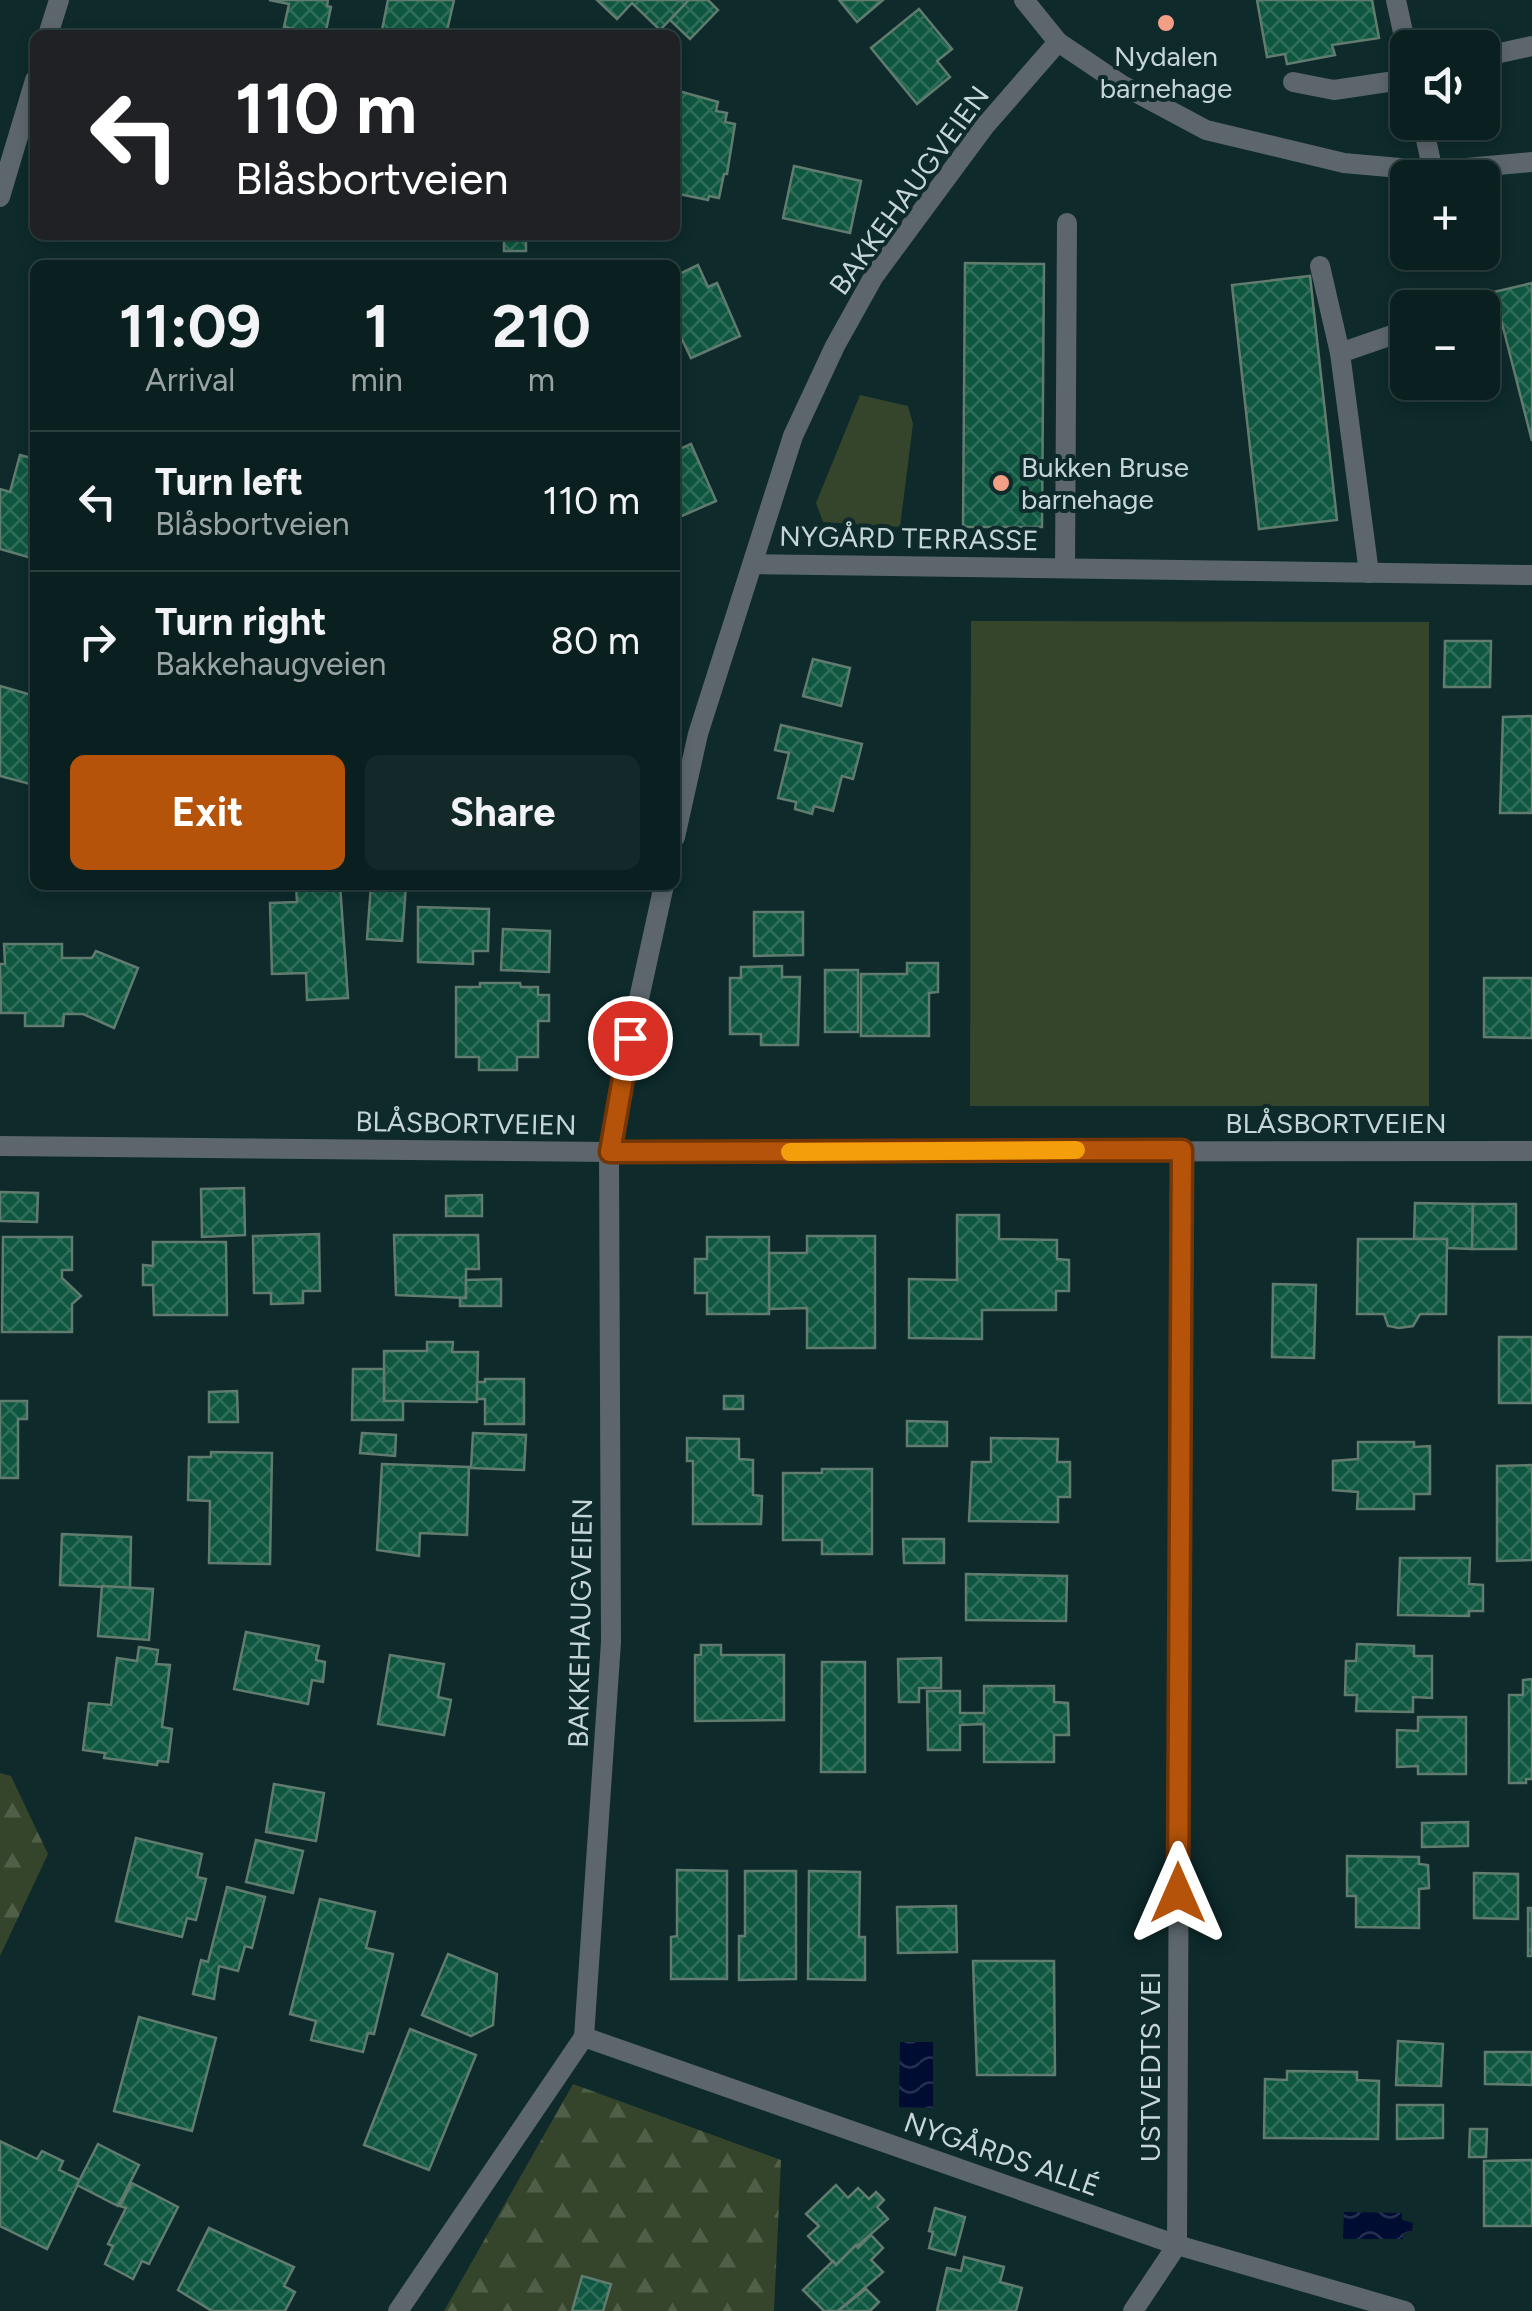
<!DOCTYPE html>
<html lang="en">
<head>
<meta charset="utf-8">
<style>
	:root { --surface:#0a2020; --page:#132829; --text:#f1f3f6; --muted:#99a3a5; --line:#2a3e3e; --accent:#b45309 }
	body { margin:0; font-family:Figtree,sans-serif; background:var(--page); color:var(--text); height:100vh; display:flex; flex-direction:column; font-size:38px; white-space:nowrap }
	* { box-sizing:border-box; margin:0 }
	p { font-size:32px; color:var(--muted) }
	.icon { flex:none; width:55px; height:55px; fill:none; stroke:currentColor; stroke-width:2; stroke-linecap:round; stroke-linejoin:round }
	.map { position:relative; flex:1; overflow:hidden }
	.panel { position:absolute; left:30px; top:260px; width:650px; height:630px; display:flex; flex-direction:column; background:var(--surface); border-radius:15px; box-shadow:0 5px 15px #0003,0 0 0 2px var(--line) }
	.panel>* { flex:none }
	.hud { position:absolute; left:30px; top:30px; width:650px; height:210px; border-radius:15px; box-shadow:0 5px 15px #0003,0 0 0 2px var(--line); background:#202124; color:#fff; overflow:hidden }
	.fabs { position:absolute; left:1390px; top:30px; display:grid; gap:20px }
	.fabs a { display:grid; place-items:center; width:110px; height:110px; border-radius:15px; background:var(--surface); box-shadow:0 5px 15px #0003,0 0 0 2px var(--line); font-size:50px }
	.pin { position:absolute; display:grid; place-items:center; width:85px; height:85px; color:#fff; margin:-42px; border:5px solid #fff; border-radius:50%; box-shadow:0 2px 10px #0007 }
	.me { position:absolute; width:110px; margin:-55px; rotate:0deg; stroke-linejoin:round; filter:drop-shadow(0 0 8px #0008) }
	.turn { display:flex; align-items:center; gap:35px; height:210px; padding:0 40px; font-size:45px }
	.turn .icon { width:130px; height:130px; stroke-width:2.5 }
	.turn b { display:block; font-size:70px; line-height:85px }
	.eta { display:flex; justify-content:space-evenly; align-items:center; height:170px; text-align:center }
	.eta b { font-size:60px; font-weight:700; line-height:70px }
	.primary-button { display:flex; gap:20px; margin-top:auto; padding:20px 40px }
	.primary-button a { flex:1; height:115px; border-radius:15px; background:var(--accent); color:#fff; font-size:40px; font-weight:700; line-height:115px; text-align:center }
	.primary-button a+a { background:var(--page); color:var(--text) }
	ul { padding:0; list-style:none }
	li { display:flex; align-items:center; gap:30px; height:140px; padding:0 40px; border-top:2px solid var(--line) }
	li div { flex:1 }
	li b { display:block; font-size:38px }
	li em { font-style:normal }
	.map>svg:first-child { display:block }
	.forest { fill:url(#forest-firs) }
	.park { fill:#35452b }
	.water { fill:url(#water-waves) }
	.building { fill:url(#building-cross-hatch); stroke:#617b6f; stroke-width:2.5 }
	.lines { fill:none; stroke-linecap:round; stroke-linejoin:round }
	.lane { stroke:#5c666c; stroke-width:20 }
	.street { stroke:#5c666c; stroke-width:20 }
	.route-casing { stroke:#753606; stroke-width:25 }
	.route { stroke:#b45309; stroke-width:18 }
	.slow { stroke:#f59e0b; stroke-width:18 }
	.poi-dot { fill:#f39f86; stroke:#0e2a2b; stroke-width:4 }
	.labels { text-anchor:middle; stroke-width:8; stroke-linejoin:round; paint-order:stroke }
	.poi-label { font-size:28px; fill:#c6d6d6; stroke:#0e2a2b }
	.street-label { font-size:28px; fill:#c6d6d6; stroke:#0e2a2b }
</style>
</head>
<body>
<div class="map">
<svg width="1532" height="2311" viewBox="0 0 1532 2311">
	<defs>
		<pattern id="forest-firs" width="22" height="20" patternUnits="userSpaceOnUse" patternTransform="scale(2.5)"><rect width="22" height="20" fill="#35452b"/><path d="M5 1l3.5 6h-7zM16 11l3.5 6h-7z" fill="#515f49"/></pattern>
		<pattern id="water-waves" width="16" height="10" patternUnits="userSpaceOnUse" patternTransform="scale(2.5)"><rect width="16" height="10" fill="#010c32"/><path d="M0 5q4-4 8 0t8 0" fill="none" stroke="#252f4f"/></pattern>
		<pattern id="building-cross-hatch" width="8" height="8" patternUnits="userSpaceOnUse" patternTransform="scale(2.5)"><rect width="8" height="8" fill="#0e563f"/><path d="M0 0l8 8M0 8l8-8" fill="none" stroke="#306e5a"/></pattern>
	</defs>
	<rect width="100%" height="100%" fill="#0e2a2b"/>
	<g class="forest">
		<path d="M0 1773 11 1776 48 1854 0 1956Z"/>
		<path d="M573 2084 781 2160 774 2311H444Z"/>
	</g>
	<g class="park">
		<path d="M860 395 908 406 913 424 900 527 823 522 816 503Z"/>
		<path d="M971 621 1429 622V1106H970Z"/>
	</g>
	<g class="water">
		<path d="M900 2042H933V2108L899 2107Z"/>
		<path d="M1344 2212 1402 2213V2220L1413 2223 1412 2231 1403 2233V2239H1343Z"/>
	</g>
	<g class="building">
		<path d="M269 0H328L327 6 331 7 325 35 284 27 289 4Z"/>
		<path d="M388 0H454L446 35H381Z"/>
		<path d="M597 0H689L660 30 632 3 617 19Z"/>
		<path d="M689 0H708L718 10 690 39 670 20Z"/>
		<path d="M839 0H883L857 22Z"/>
		<path d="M1257 0H1372L1379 38 1332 45 1335 55 1287 64 1285 54 1267 57Z"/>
		<path d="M919 9 952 49 937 61 950 77 917 104 871 48Z"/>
		<path d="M675 90 718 102 716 111 727 113 725 122 735 124 727 174H724L719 198 709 196 708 200 679 194 680 191 675 189Z"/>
		<path d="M794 166 861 181 850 233 783 218Z"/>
		<rect x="504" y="235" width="22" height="16"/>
		<path d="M965 263 1044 264 1042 527H963Z"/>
		<path d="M698 265 708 287 717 283 740 336 691 358 675 325V276Z"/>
		<path d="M1310 276 1337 520 1259 529 1232 285Z"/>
		<path d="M1532 283V441L1494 292Z"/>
		<path d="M691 444 716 501 677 518 675 451Z"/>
		<path d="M20 455 35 459V559L0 549V489L10 492Z"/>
		<path d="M1445 641H1491L1490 687H1444Z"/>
		<path d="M813 659 850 668 841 706 803 696Z"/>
		<path d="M0 686 35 696V765L30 784 0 776Z"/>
		<path d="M1532 716V813H1500L1503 717Z"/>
		<path d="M781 725 862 744 853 779 842 776 833 811 814 806 812 814 795 809 796 802 778 798 789 753 775 750Z"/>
		<path d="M296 885H340L348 998 307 1000 306 973 272 974 270 903 297 902Z"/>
		<path d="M371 885H406L402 941 367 939Z"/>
		<path d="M418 907 489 909 488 951H473V964L418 962Z"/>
		<path d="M754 912H803V955L754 956Z"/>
		<path d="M503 929 550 931 549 972 501 970Z"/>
		<path d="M4 944H62V958H92L96 951 138 968 114 1028 83 1014H64L63 1026H25V1013H1L0 964H5Z"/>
		<path d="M907 963H938V992L929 993V1036H861V974H907Z"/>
		<path d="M782 966V977H800L798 1045H761V1034H730V978H741V967Z"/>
		<rect x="825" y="970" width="33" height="62"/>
		<path d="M1484 978H1532V1038L1484 1037Z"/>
		<path d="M480 983H520L521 987H538V995H549V1021H538V1057H517V1070H479V1057H456V987H480Z"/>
		<path d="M244 1188 245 1235 202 1237 201 1189Z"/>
		<path d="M0 1192 38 1193 37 1222 0 1221Z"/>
		<path d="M482 1195V1216H446V1196Z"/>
		<path d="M1415 1203 1473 1204 1472 1249 1447 1248V1239H1414Z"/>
		<path d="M1473 1204H1516V1249H1472Z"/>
		<path d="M957 1215H999V1239L1057 1240V1259L1069 1260V1291H1056V1310H982V1339L909 1338V1279L957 1280Z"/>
		<path d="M319 1234 320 1291H303V1303L271 1304V1293H254L253 1236Z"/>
		<path d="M394 1235H478L479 1269H466V1298L396 1295Z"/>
		<path d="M807 1236H875V1348H807V1308L769 1309V1253H807Z"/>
		<path d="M3 1237H72V1270H62V1278L81 1296 72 1304V1332H2Z"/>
		<path d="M707 1237H769V1314H707V1293H695V1259H707Z"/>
		<path d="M1358 1239H1447L1446 1314H1420L1413 1326 1399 1328 1388 1326 1384 1314H1357Z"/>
		<path d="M153 1242H226L227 1315H154L153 1285H143V1265L153 1266Z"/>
		<path d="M501 1279V1306H460V1298H466V1280Z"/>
		<path d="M1273 1284 1316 1285 1314 1358 1272 1357Z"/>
		<rect x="1499" y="1337" width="33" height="66"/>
		<path d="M427 1342H453L452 1352H478L477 1402 384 1401V1351H427Z"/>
		<path d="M353 1369H384V1401H403V1420H352Z"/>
		<path d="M485 1379H524V1424H485V1399H477V1382H485Z"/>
		<path d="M237 1391 238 1422H209V1392Z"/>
		<rect x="724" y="1396" width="19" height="13"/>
		<path d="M0 1401H27V1419H18V1478H0Z"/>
		<path d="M907 1421 947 1422V1446H907Z"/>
		<path d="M362 1433 396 1435 395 1456 360 1453Z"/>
		<path d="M473 1433 526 1435 524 1470 471 1468Z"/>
		<path d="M687 1438 739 1439V1459L753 1460V1495L762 1496 761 1524H693V1461H687Z"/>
		<path d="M991 1438 1058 1439 1057 1462H1070V1497H1058V1522L969 1521 972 1462H991Z"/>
		<path d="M1358 1442H1414V1447L1430 1446V1494H1414V1509H1357L1358 1492 1333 1490V1461L1358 1459Z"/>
		<path d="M211 1452 272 1453 270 1564 209 1563 210 1501 188 1500 189 1457H211Z"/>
		<path d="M382 1464 469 1467 467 1535 420 1533 419 1556 377 1550Z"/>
		<path d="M1532 1465V1560L1497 1561V1466Z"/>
		<path d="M822 1469H872V1554H822V1540H783V1473H822Z"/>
		<path d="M62 1534 131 1537 130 1588 60 1585Z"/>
		<path d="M903 1539H944V1563H904Z"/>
		<path d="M1400 1558H1470L1469 1584 1483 1585V1611H1469V1616L1398 1615Z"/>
		<path d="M966 1574 1067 1576 1066 1621 966 1620Z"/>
		<path d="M102 1586 153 1589 149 1640 98 1636Z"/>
		<path d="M246 1632 319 1646 316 1660 325 1662 323 1682 312 1680 308 1704 234 1689Z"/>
		<path d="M1357 1644 1414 1646V1656H1432V1698L1413 1697V1712L1356 1711 1357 1695H1345L1346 1661H1356Z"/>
		<path d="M701 1645H721V1655H784V1720L695 1721V1655H701Z"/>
		<path d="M139 1647 158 1650 156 1664 170 1665 162 1727 172 1729 168 1762 158 1761 157 1765 104 1758 105 1753 83 1750 89 1703 111 1705 117 1658 137 1661Z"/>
		<path d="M390 1655 444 1664 438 1697 451 1700 444 1735 378 1724Z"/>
		<path d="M941 1658V1688H919V1702H899L898 1659Z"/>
		<path d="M822 1662H865V1772H821Z"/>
		<path d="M1532 1679V1779H1526V1783H1509V1695H1523V1680Z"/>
		<path d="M984 1686H1054V1702L1068 1703 1069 1735H1054V1762H984V1724L960 1725V1750H928L927 1691H960V1713H984Z"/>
		<path d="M1418 1717H1466V1774H1418V1766L1397 1767V1730L1418 1731Z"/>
		<path d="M274 1784 324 1793 316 1841 266 1832Z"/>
		<path d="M1468 1822V1846L1422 1847V1823Z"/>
		<path d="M136 1838 202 1854 197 1877 206 1879 196 1920 187 1918 182 1937 116 1921Z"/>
		<path d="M256 1840 303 1851 293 1893 246 1882Z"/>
		<path d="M1347 1856 1419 1857V1864L1428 1865 1429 1888 1419 1889V1928L1356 1927V1896H1347Z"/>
		<path d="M677 1870 727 1871V1979H671V1937L677 1936Z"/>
		<path d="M745 1871H796V1979L739 1980V1936H745Z"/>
		<path d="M809 1871 860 1872 859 1937H865V1980L808 1979Z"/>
		<path d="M1474 1873 1518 1874V1919L1474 1918Z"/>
		<path d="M227 1887 265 1897 252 1948 245 1946 238 1971 219 1966 214 1999 193 1994 201 1960 208 1962Z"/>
		<path d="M320 1899 375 1912 366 1948 393 1954 374 2034 368 2033 363 2052 311 2040 316 2021 290 2014Z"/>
		<path d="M956 1906 957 1952 898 1953 897 1907Z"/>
		<rect x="1528" y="1908" width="4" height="48"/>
		<path d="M448 1954 497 1974 493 2025 471 2036 422 2015Z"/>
		<path d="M973 1961H1054L1055 2075H977Z"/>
		<path d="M139 2017 216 2038 192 2131 114 2111Z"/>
		<path d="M410 2029 476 2055 429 2170 364 2145Z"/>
		<path d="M1398 2041 1443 2044 1441 2086 1396 2085Z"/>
		<path d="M1485 2052H1532V2085L1485 2084Z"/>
		<path d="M1287 2071 1357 2072V2080L1379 2081 1378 2139 1264 2138 1265 2079 1287 2080Z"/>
		<path d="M1397 2105H1443V2138L1397 2139Z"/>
		<path d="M1470 2129H1487L1486 2157H1469Z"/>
		<path d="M0 2141 37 2159 42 2151 63 2161 59 2170 80 2180 47 2249 0 2226Z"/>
		<path d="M98 2144 139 2165 118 2206 77 2185Z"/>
		<path d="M1532 2160V2226H1484V2161Z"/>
		<path d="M132 2183 178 2207 149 2264 142 2261 133 2279 105 2264 113 2246 108 2244 126 2208 120 2206Z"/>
		<path d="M836 2185 848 2198 858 2188 869 2199 876 2192 884 2200 877 2207 888 2219 836 2265 808 2236 819 2226 806 2214Z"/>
		<path d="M935 2208 965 2217 955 2255 929 2248 933 2232 929 2231Z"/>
		<path d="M209 2228 294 2267 284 2286 295 2292 285 2311H212L178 2290Z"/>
		<path d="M871 2235 883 2248 871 2260 883 2272 838 2311H824L803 2290 833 2261 836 2265 856 2245 858 2248Z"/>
		<path d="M964 2257 1004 2267 1000 2282 1022 2288 1016 2311H937L947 2268 961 2271Z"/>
		<path d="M582 2276 611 2284 603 2311H572Z"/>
		<path d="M866 2289 879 2302 870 2311H838Z"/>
	</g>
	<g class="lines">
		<g class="lane">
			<path d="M1396 0 1408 55"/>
			<path d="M1482 57 1532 46"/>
			<path d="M1293 82 1334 90 1408 79"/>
			<path d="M1320 266 1340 353 1369 573"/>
			<path d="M1340 353 1395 334"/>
			<path d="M1065 568 1067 223"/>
		</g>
		<g class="street">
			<path d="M1024 0 1058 42 1122 85 1206 130 1344 163 1433 171 1532 162"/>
			<path d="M48 35 59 0"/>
			<path d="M1422 122 1433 171"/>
			<path d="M0 197 35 80"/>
			<path d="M753 564 1532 575"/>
			<path d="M675 837 698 734 793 436 835 346 874 276 984 127 1058 42"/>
			<path d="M0 1146 609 1152 1532 1151"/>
			<path d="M584 2037 1177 2245 1405 2311"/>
			<path d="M398 2311 584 2037 611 1642 609 1152 622 1076 664 885"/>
			<path d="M1133 2311 1177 2245 1182 1150"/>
		</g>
	</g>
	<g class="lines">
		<g class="route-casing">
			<path id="route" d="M630 1038 610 1152 1182 1150 1178 1893"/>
		</g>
		<use href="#route" class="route"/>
		<path class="slow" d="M790 1152 1076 1150"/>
	</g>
	<g class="poi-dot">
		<circle cx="1166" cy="23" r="10"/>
		<circle cx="1001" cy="483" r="10"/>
	</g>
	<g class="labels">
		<g class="poi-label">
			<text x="1166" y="66">Nydalen<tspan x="1166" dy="32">barnehage</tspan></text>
			<text x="1021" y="477" text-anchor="start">Bukken Bruse<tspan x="1021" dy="32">barnehage</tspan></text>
		</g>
		<g class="street-label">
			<text transform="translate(909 190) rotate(-54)" y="10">BAKKEHAUGVEIEN</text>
			<text transform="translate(909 538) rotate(1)" y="10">NYGÅRD TERRASSE</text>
			<text transform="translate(466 1123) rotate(1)" y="10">BLÅSBORTVEIEN</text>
			<text x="1336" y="1133">BLÅSBORTVEIEN</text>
			<text transform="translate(580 1623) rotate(-89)" y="10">BAKKEHAUGVEIEN</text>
			<text transform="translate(1150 2067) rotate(-90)" y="10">USTVEDTS VEI</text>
			<text transform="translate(1002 2154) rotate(19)" y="10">NYGÅRDS ALLÉ</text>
		</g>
	</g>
</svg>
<div class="fabs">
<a><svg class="icon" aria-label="sound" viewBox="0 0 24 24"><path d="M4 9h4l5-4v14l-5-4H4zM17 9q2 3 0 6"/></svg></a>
<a>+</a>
<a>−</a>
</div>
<div class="pin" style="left:630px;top:1038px;background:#d93025"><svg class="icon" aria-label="arrive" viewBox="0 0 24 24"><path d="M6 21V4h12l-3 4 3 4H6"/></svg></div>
<svg class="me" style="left:1178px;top:1893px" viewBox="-20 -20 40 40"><path d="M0-17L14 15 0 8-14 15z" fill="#b45309" stroke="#fff" stroke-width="4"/></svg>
<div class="hud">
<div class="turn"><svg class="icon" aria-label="left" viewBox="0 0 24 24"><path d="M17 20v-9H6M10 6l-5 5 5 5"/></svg><div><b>110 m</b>Blåsbortveien</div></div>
</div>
<section class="panel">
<div class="eta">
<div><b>11:09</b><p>Arrival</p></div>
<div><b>1</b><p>min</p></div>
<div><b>210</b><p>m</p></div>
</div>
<ul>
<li><svg class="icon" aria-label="left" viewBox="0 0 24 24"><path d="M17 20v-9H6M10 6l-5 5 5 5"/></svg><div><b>Turn left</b><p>Blåsbortveien</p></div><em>110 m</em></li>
<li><svg class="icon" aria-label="right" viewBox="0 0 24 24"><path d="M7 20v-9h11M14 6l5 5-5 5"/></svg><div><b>Turn right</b><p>Bakkehaugveien</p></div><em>80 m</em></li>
</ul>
<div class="primary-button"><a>Exit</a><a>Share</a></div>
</section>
</div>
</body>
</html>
